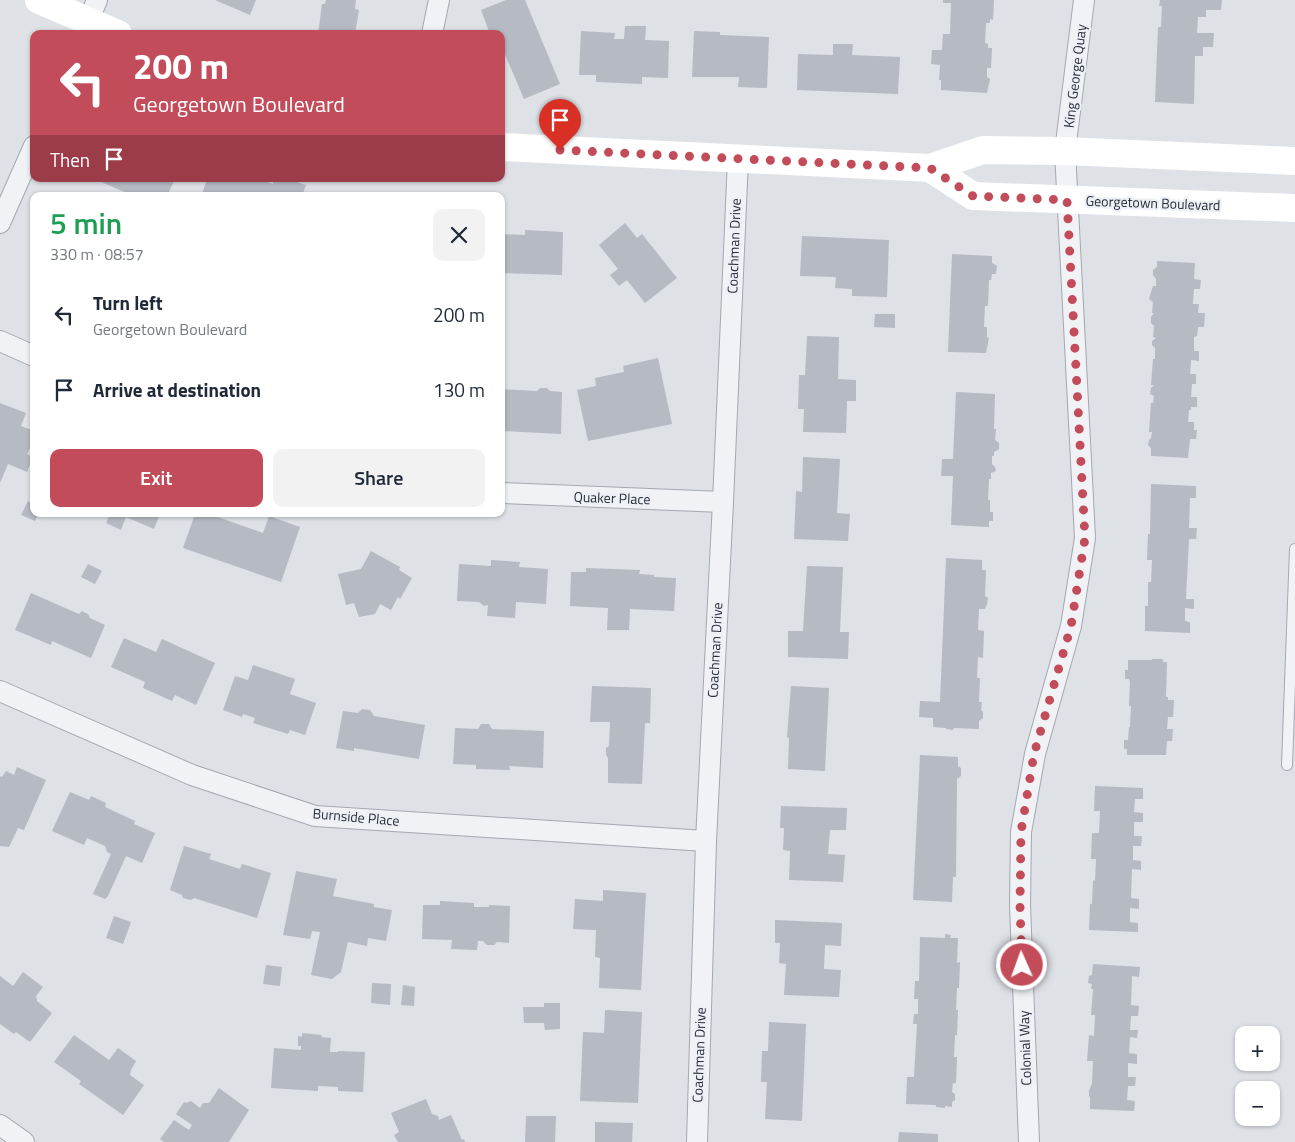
<!DOCTYPE html>
<html lang="en">
<head>
<meta charset="utf-8">
<style>
	:root { --surface:#fff; --page:#f2f2f3; --text:#1f2937; --muted:#747a83; --accent:#c34c5a }
	body { margin:0; font-family:"Titillium Web",sans-serif; background:var(--page); color:var(--text); height:100vh; display:flex; flex-direction:column; font-size:19px; white-space:nowrap }
	* { box-sizing:border-box; margin:0 }
	p { font-size:16px; color:var(--muted) }
	.icon { flex:none; width:28px; height:28px; fill:none; stroke:currentColor; stroke-width:2; stroke-linecap:round; stroke-linejoin:round }
	.map { position:relative; flex:1; overflow:hidden }
	.sheet { position:absolute; left:30px; top:192px; width:475px; height:325px; display:flex; flex-direction:column; background:var(--surface); border-radius:10px; box-shadow:0 1px 4px #0004 }
	.sheet>* { flex:none }
	.banner { position:absolute; left:30px; top:30px; width:475px; height:152px; border-radius:10px; box-shadow:0 1px 4px #0004; background:#c34c5a; color:#fff; overflow:hidden }
	.controls { position:absolute; left:1235px; top:1026px; display:grid; gap:10px }
	.controls a { display:grid; place-items:center; width:45px; height:45px; border-radius:10px; background:var(--surface); box-shadow:0 1px 4px #0004; font-size:25px }
	.pin { position:absolute; display:grid; place-items:center; width:42px; height:42px; color:#fff; margin:-51px -21px; border-radius:50% 50% 50% 0; rotate:-45deg; box-shadow:0 0 5px #0007 }
	.pin .icon { rotate:45deg }
	.me { position:absolute; width:55px; margin:-28px; rotate:358deg; stroke-linejoin:round; filter:drop-shadow(0 0 4px #0008) }
	.turn { display:flex; align-items:center; gap:18px; height:105px; padding:0 20px; font-size:22px }
	.turn .icon { width:65px; height:65px; stroke-width:2.5 }
	.turn b { display:block; font-size:35px; line-height:42px }
	.then { display:flex; align-items:center; height:48px; padding:0 20px; background:#0003; gap:10px; font-size:19px }
	.round { display:grid; place-items:center; flex:none; width:52px; height:52px; border-radius:10px; background:var(--page) }
	.head { display:flex; align-items:center; justify-content:space-between; height:85px; padding:0 20px }
	h1 { font-size:30px; font-weight:600; line-height:38px; color:#1e9e55 }
	.button { display:flex; gap:10px; margin-top:auto; padding:10px 20px }
	.button a { flex:1; height:58px; border-radius:10px; background:var(--accent); color:#fff; font-size:20px; font-weight:600; line-height:58px; text-align:center }
	.button a+a { background:var(--page); color:var(--text) }
	ul { padding:0; list-style:none }
	li { display:flex; align-items:center; gap:15px; height:75px; padding:0 20px }
	li div { flex:1 }
	li b { display:block; font-size:19px }
	li em { font-style:normal }
	.map>svg:first-child { display:block }
	.building { fill:#b6bac3 }
	.lines { fill:none; stroke-linecap:round; stroke-linejoin:round }
	.lane-casing { stroke:#a4a8b0; stroke-width:12 }
	.street-casing { stroke:#a4a8b0; stroke-width:22 }
	.lane { stroke:#f0f2f5; stroke-width:10 }
	.street { stroke:#f0f2f5; stroke-width:20 }
	.secondary { stroke:#fff; stroke-width:28 }
	.route { stroke:#c34c5a; stroke-width:9; stroke-dasharray:0 16.2 }
	.labels { text-anchor:middle; stroke-width:4.5; stroke-linejoin:round; paint-order:stroke }
	.street-label { font-size:14px; fill:#292f3c; stroke:#edf0f4 }
</style>
</head>
<body>
<div class="map">
<svg width="1295" height="1142" viewBox="0 0 1295 1142">
	<rect width="100%" height="100%" fill="#dee1e6"/>
	<g class="building">
		<path d="M215 0H256L250 15Z"/>
		<path d="M326 0H356L355 9 359 10 355 34H318L322 4H325Z"/>
		<path d="M506 0H525L560 84 524 99 501 45V34H490L481 10Z"/>
		<path d="M943 0H994L993 20 990 19V23H986L985 43 988 44V48H992L991 68H987V77L990 79 987 93 941 90V80H939L940 65 931 64 932 50H942L943 34H950L951 3H943Z"/>
		<path d="M1160 0H1222L1221 10H1206V17H1198L1197 33H1214L1213 47H1203V56H1195L1194 104 1155 102 1158 27H1161L1162 6H1159Z"/>
		<path d="M625 26H646L645 40 669 41 668 78 642 77V84L596 82V75H579L581 31 615 33 614 39H624Z"/>
		<path d="M694 31 720 32V35L769 37 767 88 738 87 739 77H692Z"/>
		<path d="M833 44H853L852 55 900 57 898 94 797 90 798 54 833 55Z"/>
		<path d="M94 179H175L167 196H134Z"/>
		<path d="M207 179H259L273 184 274 179H287L306 185 302 196H209L202 194Z"/>
		<path d="M625 223 637 238 642 234 677 278 645 303 627 280 619 286 610 275 618 269 599 245Z"/>
		<path d="M525 230 563 232 562 275 501 273V234L525 235Z"/>
		<path d="M802 236 889 240 887 297 852 296V289L835 288 836 277 800 276Z"/>
		<path d="M952 254 992 256V263L997 266 996 274H992L991 280H989L988 306H985L984 327H987V337L989 338 986 353 948 352Z"/>
		<path d="M1157 261 1195 263 1194 279 1201 280 1200 289H1194L1193 304H1199L1198 313H1205L1204 327H1198L1197 336 1194 337V351H1199V361L1191 360V362L1190 374H1196V384H1192L1191 397H1197V407H1191V410H1189L1188 422H1194V430H1197L1196 439H1190L1188 458 1151 456V448L1148 445 1149 440 1151 438 1152 432H1149L1151 403H1153L1154 396 1150 394 1151 388 1154 385H1151L1153 359H1155V348L1152 345V341L1156 338 1153 337 1154 326 1151 323V317L1154 313H1152L1153 302 1149 299 1153 286H1156V279L1153 275V270L1157 267Z"/>
		<path d="M875 314H895V328L874 327Z"/>
		<path d="M807 336 839 337 838 379 856 380V401H847L846 433 803 432 804 409H798L799 375H805Z"/>
		<path d="M658 358 672 424 588 441 577 390 596 386 595 378 624 372 623 366Z"/>
		<path d="M540 388H547L550 391 562 392 561 434 501 431V389L537 391Z"/>
		<path d="M956 392 995 394 994 429H996L995 440 999 443V449L994 452V456H992V464L995 467 996 471 991 473V479H989L988 500H990V512H993V521H989V527L951 525 953 476H941L942 459H953Z"/>
		<path d="M0 403 26 413 21 426 34 431V444L31 446 27 454 33 457 27 472 8 464 0 483Z"/>
		<path d="M803 457 840 459 837 513 850 514 848 541 794 539 796 491 802 492Z"/>
		<path d="M1151 484 1196 486V498H1190L1189 528H1197L1196 539H1189L1186 599H1194V609L1185 608V621L1190 622V633L1145 631V606H1148V582H1151L1152 560H1147L1148 534H1150Z"/>
		<path d="M28 501 34 504V514H38L35 521 21 515Z"/>
		<path d="M110 514H160L154 529 126 517 121 530 106 523Z"/>
		<path d="M195 514H209L263 533 269 516 300 527 281 582 183 548Z"/>
		<path d="M371 551 400 567 399 570 412 578 400 599 398 597 391 610 380 604 375 614 359 617 354 603 346 605 338 574 361 569Z"/>
		<path d="M946 558 982 560V570H986L985 596 988 598 987 604 985 609H979L978 630 984 631 983 658 978 657 977 678H980L979 702H982L981 710 983 712V718L979 721V729L954 728 953 730 946 729V728L933 727V718L919 717 920 701 940 702Z"/>
		<path d="M491 560 520 562 519 567 548 569 546 604 516 602 515 618 487 616 488 605 484 606 479 602 457 601 459 564 491 566Z"/>
		<path d="M88 564 102 571 95 584 81 577Z"/>
		<path d="M807 566 843 567 840 632H849L848 659 788 657V631H803Z"/>
		<path d="M586 568 640 570 639 574 654 575V577L676 578 674 611 630 609 629 630H607L608 608 570 606 571 572H586Z"/>
		<path d="M31 593 79 614 82 611 88 614 90 618 105 625 91 658 52 641 51 645 15 630Z"/>
		<path d="M124 638 156 652 162 639 215 663 196 705 175 695 172 701 143 688 145 682 111 667Z"/>
		<path d="M1152 659H1163V662H1167L1166 697H1168V700H1174L1173 717H1168L1167 729H1173L1172 741H1167L1166 755H1127V749H1124V740H1128L1129 727H1130L1131 706H1129L1130 682 1129 679H1125V670H1128V660H1152Z"/>
		<path d="M253 665 295 679 290 694 316 703 305 735 290 730 288 734 253 723 255 718 243 714 242 717 223 710 235 676 248 680Z"/>
		<path d="M592 686 651 688 650 723H645L642 784 608 783V758L606 755V748L609 746 610 722H590Z"/>
		<path d="M791 686 829 688 825 771 788 769 789 738 787 737Z"/>
		<path d="M362 709 370 710 374 716 425 725 419 759 354 748V751L336 748 343 711 358 713Z"/>
		<path d="M481 724H489L492 729 544 731 543 768 509 766 510 770 476 769V765L453 764 455 728 478 729Z"/>
		<path d="M920 755 958 757V766L961 768V776L957 779 956 877H953L952 902 913 900Z"/>
		<path d="M17 767 46 780 24 830 18 828 9 847 0 846V776L2 777 6 771 14 775Z"/>
		<path d="M1095 786 1143 788V799H1135L1134 812 1143 813V822H1134V836H1142L1141 846H1133V860L1141 861V870L1132 869 1131 898 1139 899V909L1130 908V922L1138 923V932L1089 930 1090 904H1092L1093 880 1095 881 1096 859H1091L1092 833H1099L1100 811H1094Z"/>
		<path d="M70 792 89 800 91 796 106 803 105 807 135 821 134 824 155 833 142 863 126 856 108 896 105 899 93 894 111 854 107 852 105 846 87 838 84 845 52 831Z"/>
		<path d="M781 806 847 808 846 830H830L828 854 845 855 843 882 789 880 790 851 783 850 784 828H780Z"/>
		<path d="M184 846 211 854 209 859 240 869 242 864 271 873 257 918 194 898 191 900 183 898 182 895 170 890Z"/>
		<path d="M296 871 337 879 333 896 374 904V907L392 910 386 941 368 938 367 946 348 942 341 972 332 979 311 975 320 932 312 931 310 939 283 935Z"/>
		<path d="M603 890 646 893 641 990 599 988 600 958 595 957 596 930 573 929 575 899 603 901Z"/>
		<path d="M440 901 474 903V907H489V905L510 906 509 943 497 942 494 945H487L483 941H478L477 950 451 949 452 940 422 939 423 905H440Z"/>
		<path d="M114 916 131 922 123 944 106 938Z"/>
		<path d="M775 920 842 923 841 946 825 945 824 969 841 970 839 997 784 995 786 964 779 963 780 943H775Z"/>
		<path d="M945 934 951 935 950 938H958L957 963 960 962 959 988H957L956 1010H958L957 1035H955L954 1057H957L956 1083H953L952 1092 955 1094V1100L952 1102V1107L945 1106V1108L936 1107V1105L906 1104 907 1077H914L917 1024H913L914 1014H918V999H914L915 981H919L920 937 945 938Z"/>
		<path d="M1093 964 1140 967 1139 977 1132 976 1131 1005 1139 1006 1138 1016H1131L1130 1030H1138L1137 1038 1130 1037 1129 1053 1137 1054V1064L1128 1063V1077H1136L1135 1086H1128L1127 1100 1135 1101 1134 1111 1090 1109V1097L1089 1096V1091L1092 1083 1093 1061H1087L1089 1035 1094 1036 1095 1015H1091L1093 989H1091L1092 984 1088 983 1089 976 1092 975Z"/>
		<path d="M266 965 282 967 280 986 263 984Z"/>
		<path d="M23 972 43 987 36 996 37 1001 52 1013 30 1042 16 1032 14 1034 0 1024V976L13 986Z"/>
		<path d="M372 983 391 984 390 1005 371 1003Z"/>
		<path d="M403 985 415 987 414 1006 401 1005Z"/>
		<path d="M544 1003H560V1029L545 1030 544 1023H524L523 1007H544Z"/>
		<path d="M605 1010 642 1012 638 1103 580 1101 583 1032 604 1033Z"/>
		<path d="M769 1022 806 1024 802 1121 765 1119 767 1082H761L762 1051H768Z"/>
		<path d="M302 1033 322 1035 321 1037 331 1038 330 1052H338V1051L365 1052 363 1092 338 1091V1087L318 1086V1091L271 1088 274 1048 301 1050V1046H298V1036L302 1037Z"/>
		<path d="M74 1035 109 1060 118 1048 136 1061 131 1070 130 1075 144 1085 123 1115 79 1084 81 1081 54 1062Z"/>
		<path d="M219 1088 249 1110 229 1142H164L160 1139 174 1120 189 1130 192 1125 176 1114 184 1102 186 1103 191 1101 200 1108 203 1103H209Z"/>
		<path d="M426 1099 432 1114 438 1116 439 1120 451 1115 462 1140 464 1139 465 1142H398L394 1135 399 1132 391 1113Z"/>
		<path d="M526 1116H556L555 1142H525Z"/>
		<path d="M595 1122 633 1123 632 1142H595Z"/>
		<path d="M899 1132 938 1134V1142H898Z"/>
	</g>
	<g class="lines">
		<g class="lane-casing">
			<path id="lane" d="M1287 765 1295 549"/>
		</g>
		<g class="street-casing">
			<g id="street">
				<path d="M83 34 97 0"/>
				<path d="M432 34 439 0"/>
				<path d="M0 223 34 146"/>
				<path d="M0 341 34 356"/>
				<path d="M501 493 723 502"/>
				<path d="M0 691 192 775 315 816 706 841"/>
				<path d="M0 1125 24 1142"/>
				<path d="M697 1142 706 841 723 502 738 159"/>
				<path d="M1029 1142 1020 905 1021 832 1035 754 1071 626 1085 538 1065 151 1084 0"/>
			</g>
		</g>
		<use href="#lane" class="lane"/>
		<use href="#street" class="street"/>
		<g class="secondary">
			<path d="M39 0 118 34"/>
			<path d="M501 147 930 168 983 150 1065 151 1295 161"/>
			<path d="M930 168 973 196 1295 208"/>
		</g>
	</g>
	<g class="lines">
		<path class="route" d="M560 150 930 168 973 196 1067 200 1085 538 1071 626 1034 754 1021 832 1020 906 1022 965"/>
	</g>
	<g class="labels">
		<g class="street-label">
			<text transform="translate(1075 76) rotate(-83)" y="5">King George Quay</text>
			<text transform="translate(1153 203) rotate(2)" y="5">Georgetown Boulevard</text>
			<text transform="translate(734 246) rotate(-88)" y="5">Coachman Drive</text>
			<text transform="translate(612 498) rotate(2)" y="5">Quaker Place</text>
			<text transform="translate(715 650) rotate(-87)" y="5">Coachman Drive</text>
			<text transform="translate(356 817) rotate(5)" y="5">Burnside Place</text>
			<text transform="translate(1025 1048) rotate(-92)" y="5">Colonial Way</text>
			<text transform="translate(699 1055) rotate(-88)" y="5">Coachman Drive</text>
		</g>
	</g>
</svg>
<div class="controls">
<a>+</a>
<a>−</a>
</div>
<div class="pin" style="left:560px;top:150px;background:#d93025"><svg class="icon" aria-label="arrive" viewBox="0 0 24 24"><path d="M6 21V4h12l-3 4 3 4H6"/></svg></div>
<svg class="me" style="left:1022px;top:965px" viewBox="-20 -20 40 40"><circle r="17" fill="#c34c5a" stroke="#fff" stroke-width="3"/><path d="M0-11L8 9 0 5-8 9z" fill="#fff"/></svg>
<div class="banner">
<div class="turn"><svg class="icon" aria-label="left" viewBox="0 0 24 24"><path d="M17 20v-9H6M10 6l-5 5 5 5"/></svg><div><b>200 m</b>Georgetown Boulevard</div></div>
<div class="then">Then<svg class="icon" aria-label="arrive" viewBox="0 0 24 24"><path d="M6 21V4h12l-3 4 3 4H6"/></svg></div>
</div>
<section class="sheet">
<div class="head"><div><h1>5 min</h1><p>330 m · 08:57</p></div><a class="round"><svg class="icon" aria-label="close" viewBox="0 0 24 24"><path d="M6 6l12 12M18 6L6 18"/></svg></a></div>
<ul>
<li><svg class="icon" aria-label="left" viewBox="0 0 24 24"><path d="M17 20v-9H6M10 6l-5 5 5 5"/></svg><div><b>Turn left</b><p>Georgetown Boulevard</p></div><em>200 m</em></li>
<li><svg class="icon" aria-label="arrive" viewBox="0 0 24 24"><path d="M6 21V4h12l-3 4 3 4H6"/></svg><div><b>Arrive at destination</b></div><em>130 m</em></li>
</ul>
<div class="button"><a>Exit</a><a>Share</a></div>
</section>
</div>
</body>
</html>
